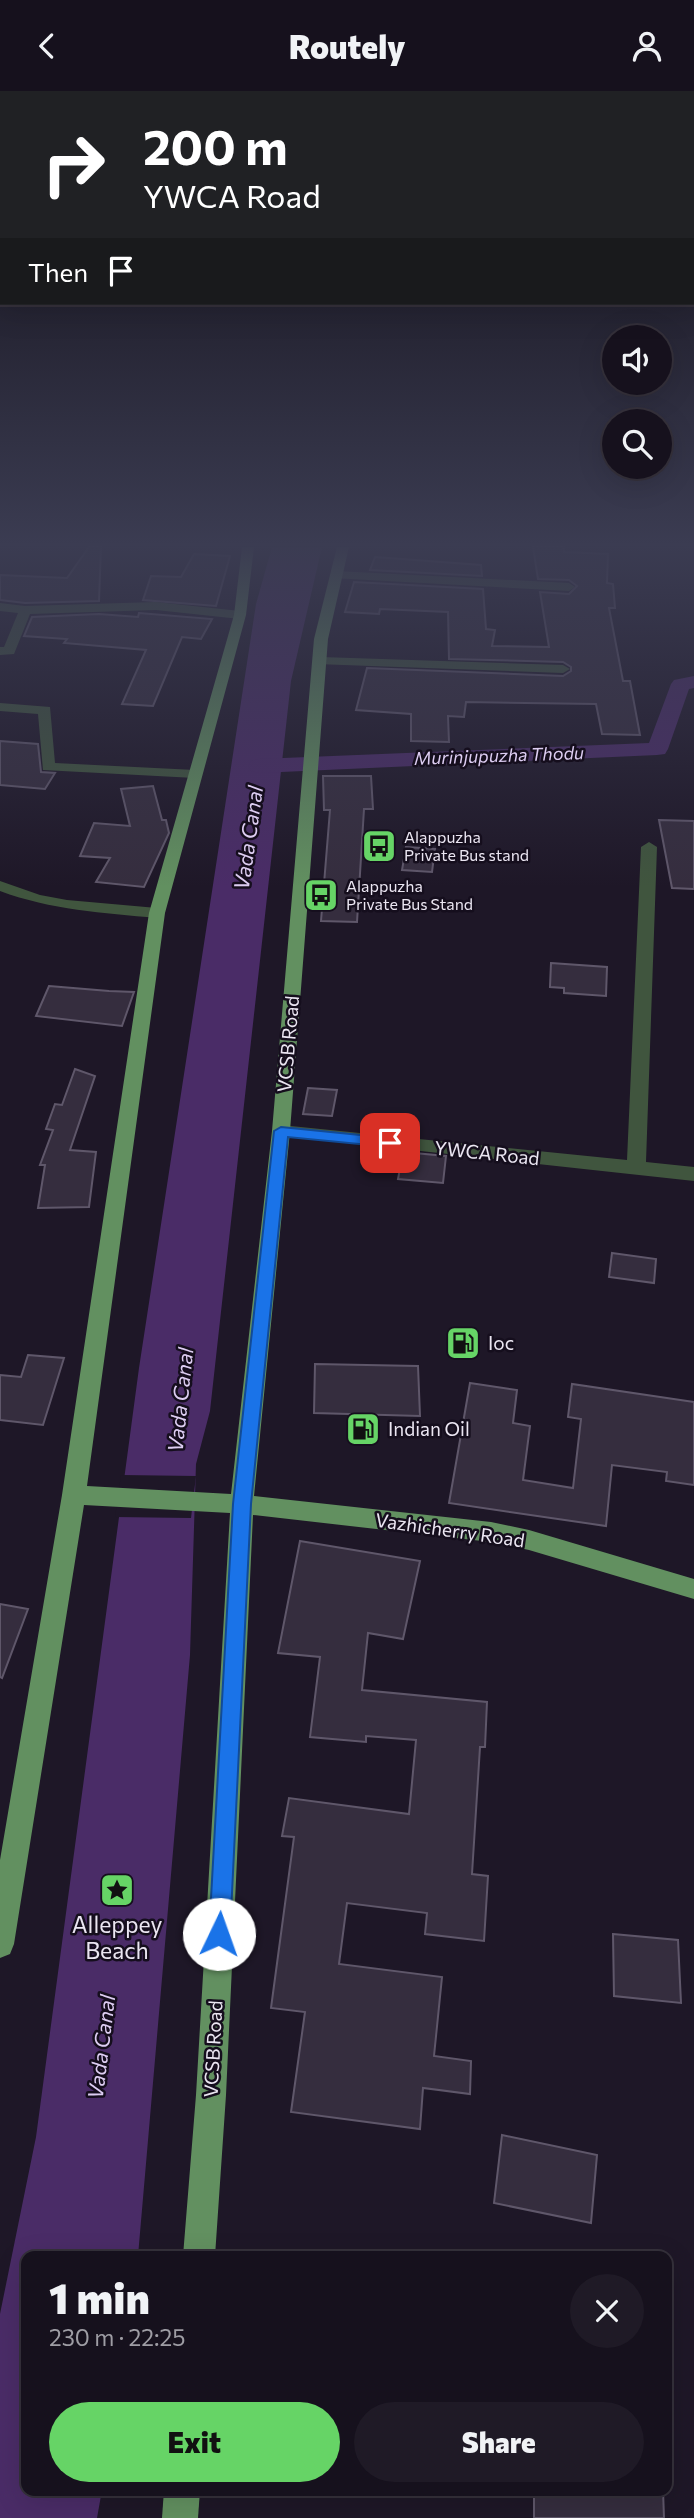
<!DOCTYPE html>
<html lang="en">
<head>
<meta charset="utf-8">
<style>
	:root { --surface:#16111d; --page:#1f1a26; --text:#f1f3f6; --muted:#9e9da4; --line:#35313b; --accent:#66d466 }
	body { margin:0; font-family:Commissioner,sans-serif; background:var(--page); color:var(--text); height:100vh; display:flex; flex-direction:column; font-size:26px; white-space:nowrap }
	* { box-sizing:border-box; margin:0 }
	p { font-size:23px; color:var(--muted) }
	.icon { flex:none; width:38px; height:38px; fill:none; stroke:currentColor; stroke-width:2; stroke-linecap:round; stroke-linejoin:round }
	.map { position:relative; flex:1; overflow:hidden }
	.drawer { position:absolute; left:21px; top:2160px; width:651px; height:245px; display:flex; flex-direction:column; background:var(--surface); border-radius:14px; box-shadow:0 7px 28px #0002,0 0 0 2px var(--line) }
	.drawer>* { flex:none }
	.banner { position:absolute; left:0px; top:0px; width:695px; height:214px; box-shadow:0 7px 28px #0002,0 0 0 2px var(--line); background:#202124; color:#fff; overflow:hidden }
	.buttons { position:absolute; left:602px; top:234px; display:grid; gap:14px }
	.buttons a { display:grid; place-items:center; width:70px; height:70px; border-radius:50%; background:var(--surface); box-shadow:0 7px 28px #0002,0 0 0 2px var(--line); font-size:35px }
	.pin { position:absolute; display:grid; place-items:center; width:60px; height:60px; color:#fff; margin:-30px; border-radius:14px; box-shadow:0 4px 10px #0006 }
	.me { position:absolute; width:77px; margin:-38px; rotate:3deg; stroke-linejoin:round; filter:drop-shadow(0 0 5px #0008) }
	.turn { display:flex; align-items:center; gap:24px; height:147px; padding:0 28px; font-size:32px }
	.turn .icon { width:91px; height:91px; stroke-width:2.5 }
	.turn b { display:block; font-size:49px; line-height:60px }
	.then { display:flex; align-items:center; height:66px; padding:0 28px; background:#0003; gap:14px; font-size:26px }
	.round { display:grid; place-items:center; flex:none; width:74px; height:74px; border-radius:37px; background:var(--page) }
	.summary { display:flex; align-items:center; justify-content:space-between; height:119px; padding:0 28px }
	h1 { font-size:42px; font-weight:800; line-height:52px }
	.cta { display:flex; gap:14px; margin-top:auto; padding:14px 28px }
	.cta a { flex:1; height:80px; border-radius:42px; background:var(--accent); color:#111; font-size:28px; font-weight:800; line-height:80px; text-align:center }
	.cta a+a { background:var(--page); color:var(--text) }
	header { display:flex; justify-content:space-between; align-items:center; height:91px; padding:0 28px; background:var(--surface); font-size:32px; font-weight:800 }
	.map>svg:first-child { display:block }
	.water { fill:#4a2c67 }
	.pier { fill:#1e1727 }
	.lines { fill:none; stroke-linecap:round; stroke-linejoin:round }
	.canal { fill:#4a2c67; fill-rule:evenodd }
	.building { fill:#352d3e; stroke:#5f576a; stroke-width:2 }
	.minor { fill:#40553e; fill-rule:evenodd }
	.major { fill:#629060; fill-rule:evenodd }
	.route { fill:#1a73e8; stroke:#114b97; stroke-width:2 }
	.labels { text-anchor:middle; stroke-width:5; stroke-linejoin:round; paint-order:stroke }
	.far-poi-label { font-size:16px; fill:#ebe6f2; stroke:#150e1d; text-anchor:start }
	.far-water-label { font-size:18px; font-style:italic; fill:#ddcdf2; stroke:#150e1d }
	.street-label { font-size:19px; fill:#ebe6f2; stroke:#150e1d }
	.poi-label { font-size:19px; fill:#ebe6f2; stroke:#150e1d; text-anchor:start }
	.water-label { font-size:21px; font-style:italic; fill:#ddcdf2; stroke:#150e1d }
	.near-poi-label { font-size:23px; fill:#ebe6f2; stroke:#150e1d }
</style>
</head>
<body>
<header><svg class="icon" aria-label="back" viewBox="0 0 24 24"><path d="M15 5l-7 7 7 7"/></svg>Routely<svg class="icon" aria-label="person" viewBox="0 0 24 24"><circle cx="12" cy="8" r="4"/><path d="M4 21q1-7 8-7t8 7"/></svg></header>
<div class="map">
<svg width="694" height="2427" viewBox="0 0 694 2427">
	<rect width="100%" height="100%" fill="#1e1727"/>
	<path class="water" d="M272 456H322L291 590 210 1320 196 1373 190 1564 138 2165H26V2399H102L97 2427H0V2223L36 2046 139 1277 256 513Z"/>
	<path class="pier" d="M121 1384 196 1385 191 1427 115 1426Z"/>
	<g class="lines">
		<path class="canal" d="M694 585V597L689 598 668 658 665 663 657 664 259 682 251 680 248 675 251 670 259 668 649 652 671 593 674 589Z"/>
	</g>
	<g class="building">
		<path d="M89 456H101L99 510 25 512 0 509V484L67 487Z"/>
		<path d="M533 456H564V461L608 463 607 492 613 493 615 517H609L623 590H630L640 644 602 643 596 613 466 611 464 626 448 625 449 651 411 650V623L356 619 367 577 563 585 571 580V576L563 571 449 568 448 521 380 518 379 523 345 521 354 491 483 498 486 538 495 539 492 555 549 556 540 501 569 503 577 495 569 489 538 488Z"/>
		<path d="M194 463 230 465 216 515 143 509 151 485 181 486Z"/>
		<path d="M375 466 481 474 482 485 370 479Z"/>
		<path d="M139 522 212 528 201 548 182 546 153 615 122 613 146 559 64 552 67 548 24 545 32 526 99 523 138 526Z"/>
		<path d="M0 650 38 653 41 681 55 682 45 698 0 694Z"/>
		<path d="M323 685H371L373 718H364L357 831 321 830 330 719H324Z"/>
		<path d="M153 695 162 729H166L169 742 144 796 96 791 110 767 80 765 94 732 130 735 121 698Z"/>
		<path d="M659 729 694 730V798L672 797Z"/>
		<path d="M406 756 435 758 432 781 402 779Z"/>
		<path d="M551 872 607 876 606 905 564 902V897L550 896Z"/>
		<path d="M49 895 109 900 134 901 122 935 36 925Z"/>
		<path d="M75 978 95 985 70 1059 96 1061 89 1116 38 1117 45 1074H40L53 1039 46 1038 55 1013 62 1014Z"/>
		<path d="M308 997 337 999 332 1025 303 1023Z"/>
		<path d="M403 1061 446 1065 443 1092 398 1088Z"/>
		<path d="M612 1162 656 1168 654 1192 609 1186Z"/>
		<path d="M28 1264 64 1267 43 1334 0 1329V1284L21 1286Z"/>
		<path d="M315 1273 418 1275 420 1325 314 1322Z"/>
		<path d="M470 1292 517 1299 513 1332 530 1335 523 1389 573 1397 581 1328 568 1326 572 1293 694 1311V1394L666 1390 667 1381 612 1374 606 1435 449 1412Z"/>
		<path d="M300 1450 420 1470 403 1548 368 1542 362 1599 487 1611 485 1656H480L472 1783 488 1785 484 1850 425 1843 427 1822 347 1812 339 1873 442 1886 434 1965 471 1970 470 2003 423 1997 420 2038 291 2021 305 1921 271 1917 294 1746 282 1745 289 1707 409 1723 416 1649 366 1645V1651L310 1646 320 1566 278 1562Z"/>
		<path d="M0 1513 28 1518 2 1587 0 1586Z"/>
		<path d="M613 1843 678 1849 681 1912 614 1905Z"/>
		<path d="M502 2044 597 2064 591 2132 494 2112Z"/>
		<path d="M534 2399H663L664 2427H534Z"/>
	</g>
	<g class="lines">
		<g class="minor">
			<path d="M336 480 569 492 575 496 569 500 332 487V481Z"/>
			<path d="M156 511 240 520 246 524 240 528 156 519 30 523 14 563 0 564V556H4L18 522 0 520V512L25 515Z"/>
			<path d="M321 566 563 574 570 578 563 582 316 573V567Z"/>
			<path d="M0 612 50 616 55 672 195 679 202 683 195 687 43 679 38 623 0 620Z"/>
			<path d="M649 751 657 756 646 1071 694 1076V1090L274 1044 272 1040 274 1036 281 1034 627 1069 641 756Z"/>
			<path d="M0 790 40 804 67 809 157 817 165 822 157 827C103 822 51 819 0 800Z"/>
		</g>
		<g class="major">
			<path d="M242 456H254L246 524 165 822 87 1395 231 1403 272 1040 314 548 337 456H349L328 548 290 1040 254 1405 491 1431 529 1439 694 1488V1508L529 1459 491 1451 253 1424 226 2004 215 2165H183L196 2004 230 1422 84 1414 14 1853 10 1863 0 1867V1769L62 1404 149 822 234 524Z"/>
			<path d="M164 2399H200L198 2427H162Z"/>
		</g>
	</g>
	<linearGradient id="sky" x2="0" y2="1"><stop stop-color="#100d15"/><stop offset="0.57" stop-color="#3b3c52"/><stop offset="1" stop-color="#3b3c52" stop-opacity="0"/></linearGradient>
	<rect width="694" height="796" fill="url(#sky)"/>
	<path class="route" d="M281 1036 390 1047 397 1052 390 1056 288 1046 251 1413 230 1843 227 1850 219 1853 212 1850 209 1843 233 1413 274 1040Z"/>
	<defs>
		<g id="bus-square" transform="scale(1.75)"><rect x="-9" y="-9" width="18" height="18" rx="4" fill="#66d466" stroke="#150e1d"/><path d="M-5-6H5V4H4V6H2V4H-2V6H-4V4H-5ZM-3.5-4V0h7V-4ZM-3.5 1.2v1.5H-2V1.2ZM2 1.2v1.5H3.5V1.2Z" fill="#111"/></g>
		<g id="fuel-square" transform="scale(1.75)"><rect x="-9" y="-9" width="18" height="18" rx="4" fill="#66d466" stroke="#150e1d"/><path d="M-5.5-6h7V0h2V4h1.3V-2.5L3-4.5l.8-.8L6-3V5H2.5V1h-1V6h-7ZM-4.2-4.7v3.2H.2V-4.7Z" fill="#111"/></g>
		<g id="sight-square" transform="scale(1.75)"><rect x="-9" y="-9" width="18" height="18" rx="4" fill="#66d466" stroke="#150e1d"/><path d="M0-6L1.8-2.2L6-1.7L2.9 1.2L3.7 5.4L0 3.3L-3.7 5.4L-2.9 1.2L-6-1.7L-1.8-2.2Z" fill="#111"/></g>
	</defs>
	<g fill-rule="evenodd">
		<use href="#bus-square" x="379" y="755"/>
		<use href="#bus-square" x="321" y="804"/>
		<use href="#fuel-square" x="463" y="1252"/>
		<use href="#fuel-square" x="363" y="1338"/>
		<use href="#sight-square" x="117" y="1799"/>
	</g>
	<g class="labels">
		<g class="far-poi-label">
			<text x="404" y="752">Alappuzha<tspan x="404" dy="18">Private Bus stand</tspan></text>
			<text x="346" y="801">Alappuzha<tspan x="346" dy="18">Private Bus Stand</tspan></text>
		</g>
		<g class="far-water-label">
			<text transform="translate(499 665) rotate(-2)" y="6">Murinjupuzha Thodu</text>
		</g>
		<g class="street-label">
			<text transform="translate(288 953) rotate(-85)" y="7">VCSB Road</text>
			<text transform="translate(487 1062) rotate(6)" y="7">YWCA Road</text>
			<text transform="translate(450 1439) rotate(8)" y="7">Vazhicherry Road</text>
			<text transform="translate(213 1958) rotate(-87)" y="7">VCSB Road</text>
		</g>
		<g class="poi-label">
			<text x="488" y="1259">Ioc</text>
			<text x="388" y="1345">Indian Oil</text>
		</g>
		<g class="water-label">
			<text transform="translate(249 747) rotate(-82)" y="7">Vada Canal</text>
			<text transform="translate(181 1309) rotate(-84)" y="7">Vada Canal</text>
			<text transform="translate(102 1956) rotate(-83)" y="7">Vada Canal</text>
		</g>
		<g class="near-poi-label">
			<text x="117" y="1842">Alleppey<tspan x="117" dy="26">Beach</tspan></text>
		</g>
	</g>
</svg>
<div class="buttons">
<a><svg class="icon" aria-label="sound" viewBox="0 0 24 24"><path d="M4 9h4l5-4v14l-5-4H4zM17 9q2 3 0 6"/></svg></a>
<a><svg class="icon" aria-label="search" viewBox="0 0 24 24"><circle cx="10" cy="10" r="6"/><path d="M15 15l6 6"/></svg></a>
</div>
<div class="pin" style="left:390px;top:1052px;background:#d93025"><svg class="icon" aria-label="arrive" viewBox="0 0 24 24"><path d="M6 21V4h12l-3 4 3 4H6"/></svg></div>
<svg class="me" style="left:219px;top:1843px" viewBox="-20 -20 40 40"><circle r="19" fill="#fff"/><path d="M0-13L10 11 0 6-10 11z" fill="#1a73e8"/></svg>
<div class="banner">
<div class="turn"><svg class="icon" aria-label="right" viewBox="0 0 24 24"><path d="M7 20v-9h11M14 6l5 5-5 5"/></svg><div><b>200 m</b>YWCA Road</div></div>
<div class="then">Then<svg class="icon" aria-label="arrive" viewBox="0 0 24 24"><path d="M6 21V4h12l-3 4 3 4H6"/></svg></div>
</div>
<section class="drawer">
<div class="summary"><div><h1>1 min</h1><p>230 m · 22:25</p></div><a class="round"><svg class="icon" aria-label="close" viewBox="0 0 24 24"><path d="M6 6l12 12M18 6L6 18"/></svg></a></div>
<div class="cta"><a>Exit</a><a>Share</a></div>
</section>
</div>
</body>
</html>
